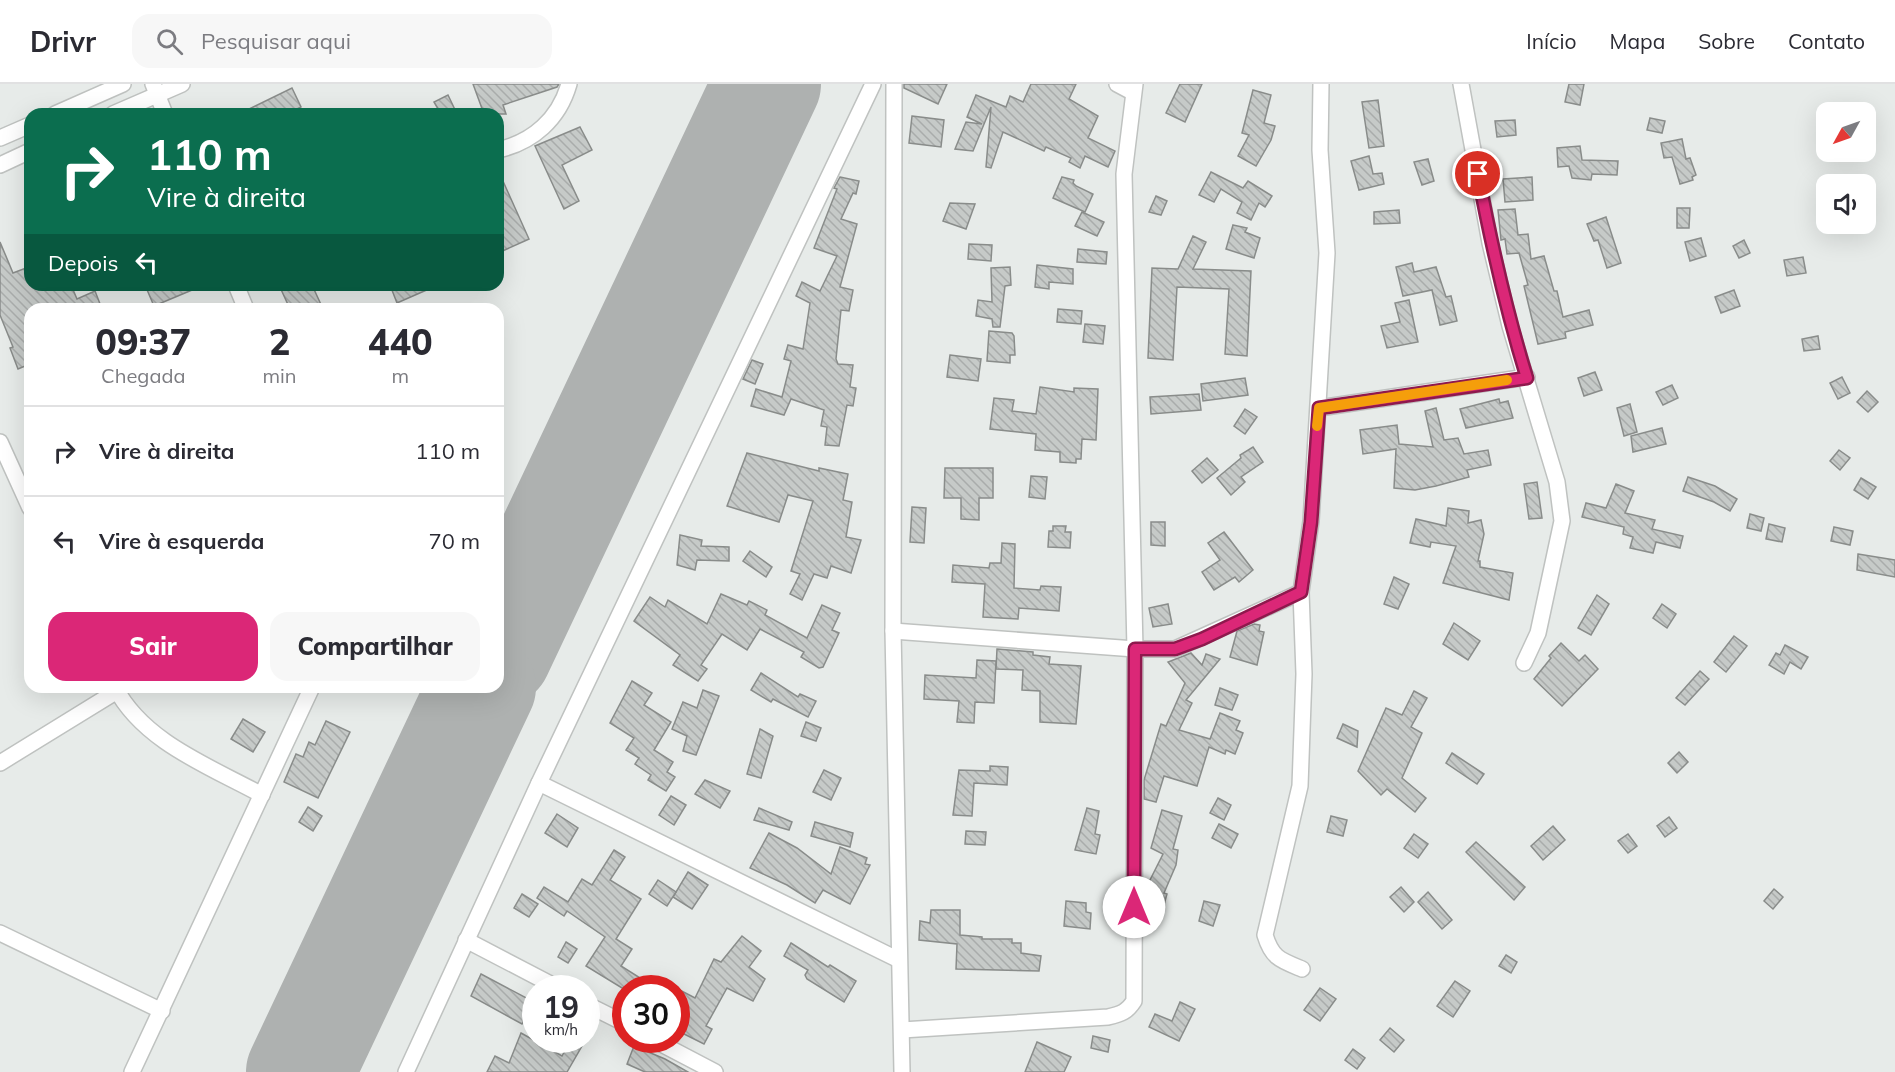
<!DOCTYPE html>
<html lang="pt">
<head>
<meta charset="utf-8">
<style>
	:root { --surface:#fff; --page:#f7f7f7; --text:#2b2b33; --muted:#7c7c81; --line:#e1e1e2; --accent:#db2777 }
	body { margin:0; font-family:Mulish,sans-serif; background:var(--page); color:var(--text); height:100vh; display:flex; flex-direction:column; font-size:22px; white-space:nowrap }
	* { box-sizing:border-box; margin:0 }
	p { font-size:20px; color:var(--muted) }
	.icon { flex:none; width:33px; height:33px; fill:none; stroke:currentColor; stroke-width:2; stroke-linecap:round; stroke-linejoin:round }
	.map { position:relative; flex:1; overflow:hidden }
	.sheet { position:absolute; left:24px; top:219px; width:480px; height:390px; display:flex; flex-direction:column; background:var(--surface); border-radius:18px; box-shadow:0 6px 24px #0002 }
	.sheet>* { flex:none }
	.hud { position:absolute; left:24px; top:24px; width:480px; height:183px; border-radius:18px; box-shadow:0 6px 24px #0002; background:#0b6e4f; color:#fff; overflow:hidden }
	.needle { width:39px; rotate:230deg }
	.fabs { position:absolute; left:1816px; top:18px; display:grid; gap:12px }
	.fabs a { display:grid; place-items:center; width:60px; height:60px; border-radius:12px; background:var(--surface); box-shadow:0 6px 24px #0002; font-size:30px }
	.speed { position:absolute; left:522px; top:891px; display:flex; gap:12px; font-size:30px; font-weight:700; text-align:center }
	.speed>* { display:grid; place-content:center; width:78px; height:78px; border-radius:50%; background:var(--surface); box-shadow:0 6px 24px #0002; line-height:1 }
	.speed small { font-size:15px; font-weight:400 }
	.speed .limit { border:9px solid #d22; background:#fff; color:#111 }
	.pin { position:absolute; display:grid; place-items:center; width:51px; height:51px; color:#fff; margin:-26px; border:3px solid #fff; border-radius:50%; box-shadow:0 2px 6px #0007 }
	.me { position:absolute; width:66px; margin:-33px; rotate:0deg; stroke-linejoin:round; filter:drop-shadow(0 0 4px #0008) }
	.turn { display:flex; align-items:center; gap:21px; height:126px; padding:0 24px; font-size:27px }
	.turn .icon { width:78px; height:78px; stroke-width:2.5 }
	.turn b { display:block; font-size:42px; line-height:51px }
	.then { display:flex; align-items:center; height:57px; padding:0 24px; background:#0003; gap:12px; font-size:22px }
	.eta { display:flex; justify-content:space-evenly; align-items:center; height:102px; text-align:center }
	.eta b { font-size:36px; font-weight:800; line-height:42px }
	.action { display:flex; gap:12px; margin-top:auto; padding:12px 24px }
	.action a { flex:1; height:69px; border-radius:18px; background:var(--accent); color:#fff; font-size:24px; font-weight:800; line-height:69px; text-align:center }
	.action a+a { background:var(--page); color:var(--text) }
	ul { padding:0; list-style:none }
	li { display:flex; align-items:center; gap:18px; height:90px; padding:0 24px; border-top:2px solid var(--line) }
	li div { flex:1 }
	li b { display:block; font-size:22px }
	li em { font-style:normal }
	header { display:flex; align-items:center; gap:36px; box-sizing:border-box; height:84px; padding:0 30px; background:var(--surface); border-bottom:2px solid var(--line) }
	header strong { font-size:28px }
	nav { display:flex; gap:33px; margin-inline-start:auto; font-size:21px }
	.search { width:420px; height:54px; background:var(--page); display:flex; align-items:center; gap:15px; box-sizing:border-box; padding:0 21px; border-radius:18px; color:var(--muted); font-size:22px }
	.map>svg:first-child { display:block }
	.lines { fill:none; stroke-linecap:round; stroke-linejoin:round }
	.runway { stroke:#aeb1b0; stroke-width:108 }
	.building { fill:url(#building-back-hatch); stroke:#898c8a; stroke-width:1.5 }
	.street-casing { stroke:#bfc2c0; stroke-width:18 }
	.street { stroke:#fff; stroke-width:15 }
	.route-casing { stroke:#8e194d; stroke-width:15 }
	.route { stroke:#db2777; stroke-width:10 }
	.slow { stroke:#f59e0b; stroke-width:10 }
</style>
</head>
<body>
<header>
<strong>Drivr</strong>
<div class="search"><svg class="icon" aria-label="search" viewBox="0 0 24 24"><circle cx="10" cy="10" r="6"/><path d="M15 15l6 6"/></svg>Pesquisar aqui</div>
<nav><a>Início</a><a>Mapa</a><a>Sobre</a><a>Contato</a></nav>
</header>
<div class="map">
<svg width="1895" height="988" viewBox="0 0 1895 988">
	<defs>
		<pattern id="building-back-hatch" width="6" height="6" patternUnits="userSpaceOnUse" patternTransform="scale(1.5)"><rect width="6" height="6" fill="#c6cac8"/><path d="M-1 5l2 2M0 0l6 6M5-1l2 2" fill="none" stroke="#a9acab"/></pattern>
	</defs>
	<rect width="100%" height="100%" fill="#e7ebe9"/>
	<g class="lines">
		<g class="runway">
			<path d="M498 569 767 0"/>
			<path d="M300 988 482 603"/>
		</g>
	</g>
	<g class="building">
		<path d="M473 0H559L557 3 503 21 506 30H484Z"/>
		<path d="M904 0H947L938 20 904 4Z"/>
		<path d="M1031 0H1076L1069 15 1098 32 1088 54 1115 67 1108 83 1085 72 1080 84 1069 78 1071 74 1046 63 1044 67 1003 48 991 84 986 83 991 23 973 67 955 65 966 38 982 40 967 33 976 11 1006 23 1010 12 1023 18Z"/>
		<path d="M1180 0H1202L1185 38 1166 29Z"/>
		<path d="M1569 0H1584L1580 21 1565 18Z"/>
		<path d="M292 4 301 23 287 30H239Z"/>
		<path d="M1253 6 1271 11 1264 39 1275 42 1271 56 1256 82 1238 72 1249 51 1242 49Z"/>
		<path d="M448 11 457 30H441L434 18Z"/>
		<path d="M1378 16 1384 62 1369 64 1362 18Z"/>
		<path d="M912 32 944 36 941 63 909 59Z"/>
		<path d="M1650 34 1665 37 1662 49 1647 46Z"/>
		<path d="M1515 36 1516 51 1497 53 1495 37Z"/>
		<path d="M580 43 592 66 562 81 579 117 564 125 535 62Z"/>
		<path d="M1682 55 1686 75 1690 74 1696 91 1692 93 1693 96 1680 100 1672 73 1664 74 1661 59Z"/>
		<path d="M1580 62 1582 76 1618 77 1617 91 1592 90 1591 96 1572 94 1569 82 1558 83 1557 64Z"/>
		<path d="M1369 72 1373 90 1382 89 1384 100 1359 106 1351 77Z"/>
		<path d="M1428 75 1434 97 1422 101 1414 78Z"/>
		<path d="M498 86 529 155 498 169Z"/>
		<path d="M1211 88 1243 104 1248 97 1272 112 1265 123 1259 119 1251 136 1237 129 1242 118 1221 105 1214 118 1199 111Z"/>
		<path d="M840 93 859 97 856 110 853 109 841 135 857 140 840 203 853 206 849 227 841 226 836 275 838 280 853 281 850 303 856 304 853 322 847 321 839 362 825 361 827 343 821 342 824 326 791 315 784 331 751 322 756 305 782 313 791 277 784 275 788 261 803 265 810 219 796 212 802 198 820 207 837 172 814 164 837 105 834 104Z"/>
		<path d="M1062 93 1074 96 1073 99 1076 102 1093 110 1085 128 1053 114Z"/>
		<path d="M1532 93 1533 116 1505 118 1503 95Z"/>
		<path d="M1156 112 1167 117 1161 131 1149 128Z"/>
		<path d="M950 119 975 120 966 145 943 137Z"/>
		<path d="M1677 124H1690L1689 144H1677Z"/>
		<path d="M1515 125 1518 151 1528 150 1531 175 1544 172 1554 207H1557L1563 233 1589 226 1593 241 1565 248 1566 254 1538 260 1524 202 1528 201 1519 169 1507 170 1505 155 1501 156 1498 126Z"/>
		<path d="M1399 126 1400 139 1374 140V128Z"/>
		<path d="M1082 128 1104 138 1097 152 1075 142Z"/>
		<path d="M1606 133 1621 179 1607 184 1598 156 1594 157 1587 140Z"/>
		<path d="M1233 141 1247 144 1245 148 1260 154 1254 174 1226 165Z"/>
		<path d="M1193 152 1206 158 1193 185 1251 187 1247 272 1225 270 1229 205 1177 203 1173 276 1148 274 1152 184 1178 185Z"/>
		<path d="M1701 154 1706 172 1690 177 1685 158Z"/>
		<path d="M1744 156 1750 169 1739 174 1733 162Z"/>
		<path d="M0 158 13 189 26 184 30 201H71L77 215 95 207 102 225H30V280L18 285 10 264 13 263 0 231Z"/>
		<path d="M969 160 992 161 991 177 968 175Z"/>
		<path d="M1078 165 1107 168 1106 180 1077 178Z"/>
		<path d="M1803 173 1806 189 1787 192 1784 176Z"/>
		<path d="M1412 179 1414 188 1436 183 1446 213 1451 212 1457 237 1440 241 1432 206 1403 212 1396 183Z"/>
		<path d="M1037 181 1073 185V200L1049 198V205L1035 203Z"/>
		<path d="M1010 183 1011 201 1005 202 1000 243H993L992 235 976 232 978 216 992 218 991 184Z"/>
		<path d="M145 201H204L154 222Z"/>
		<path d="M279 201H312L323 225H290Z"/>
		<path d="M390 201H438L397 219Z"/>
		<path d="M1734 206 1740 222 1721 229 1715 213Z"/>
		<path d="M1409 216 1418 258 1387 264 1381 242 1400 238 1395 219Z"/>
		<path d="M1058 225 1082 227 1081 240 1057 238Z"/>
		<path d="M1085 240 1105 242 1103 260 1083 258Z"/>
		<path d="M989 247 1012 249 1014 252 1015 271H1010V279L987 277Z"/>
		<path d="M1818 252 1820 265 1804 267 1802 255Z"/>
		<path d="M950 271 981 275 978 297 947 293Z"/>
		<path d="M752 276 763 280 755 300 743 295Z"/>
		<path d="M1595 288 1602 306 1584 312 1578 294Z"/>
		<path d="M1842 293 1850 309 1838 315 1830 299Z"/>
		<path d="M1245 294 1248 311 1203 317 1201 300Z"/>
		<path d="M1672 301 1678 314 1663 321 1656 308Z"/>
		<path d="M1040 303 1074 308V304L1098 305 1096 356 1082 355 1081 375H1076V379L1060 378V368L1035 366 1036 350 990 345 994 314 1014 316 1012 327 1036 330Z"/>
		<path d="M1867 307 1878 318 1868 328 1857 318Z"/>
		<path d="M1199 310 1201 326 1151 330 1150 313Z"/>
		<path d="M1499 315 1500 319 1508 317 1513 334 1466 344 1460 325Z"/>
		<path d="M1630 320 1637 348 1624 352 1617 324Z"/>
		<path d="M1436 324 1444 356 1458 354 1464 370 1488 366 1491 381 1467 386 1469 393 1436 402 1415 406 1394 404 1396 365 1363 370 1360 346 1397 341 1399 360 1433 363 1425 327Z"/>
		<path d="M1245 325 1257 333 1245 350 1234 342Z"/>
		<path d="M1662 344 1666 360 1633 368 1631 352Z"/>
		<path d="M1253 363 1263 378 1241 393 1245 398 1231 411 1217 394 1241 374 1240 371Z"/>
		<path d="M1839 366 1850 374 1840 386 1830 377Z"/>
		<path d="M747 369 819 387V384L848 390 843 416 852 418 846 453 861 456 851 489 831 482 827 494 814 490 802 516 790 510 800 490 791 487 813 417 788 411 779 438 727 422Z"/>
		<path d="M1207 374 1218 386 1202 399 1192 387Z"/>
		<path d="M945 384H993V414H979V436L961 435V414H944Z"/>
		<path d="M1031 392 1047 393 1045 415 1029 413Z"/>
		<path d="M1688 393 1715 402 1737 415 1730 427 1714 418 1683 407Z"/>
		<path d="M1861 394 1876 403 1868 415 1854 406Z"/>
		<path d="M1537 398 1542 434 1529 435 1524 400Z"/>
		<path d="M1616 400 1634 407 1625 429 1655 436 1652 445 1683 452 1680 464 1656 458 1653 469 1630 464 1633 453 1623 450 1624 443 1582 433 1586 419 1606 424Z"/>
		<path d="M912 423 926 424 924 459 910 458Z"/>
		<path d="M1448 424 1469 427 1468 439 1481 436 1484 450 1478 477H1480V483L1513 489 1509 516 1443 499 1456 462 1431 458 1430 463 1410 459 1416 435 1446 442Z"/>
		<path d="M1750 430 1764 434 1761 447 1747 444Z"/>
		<path d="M1151 438H1165V462L1151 461Z"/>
		<path d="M1769 440 1785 444 1782 458 1766 455Z"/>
		<path d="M1053 442H1066L1065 448H1071L1070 464 1048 463 1049 447H1053Z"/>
		<path d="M1834 443 1853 447 1850 461 1831 457Z"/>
		<path d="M1224 448 1253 486 1239 498 1235 493 1214 506 1202 488 1220 476 1208 459Z"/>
		<path d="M680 451 702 456 701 462 729 463V477L697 476 695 486 677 481Z"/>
		<path d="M1002 459 1015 460 1014 504 1040 506 1041 502 1061 503 1059 527 1019 524 1018 535 983 533 985 500 952 498 953 481 989 484 990 479H1001Z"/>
		<path d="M750 467 772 483 766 493 743 477Z"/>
		<path d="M1858 470 1895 476V493L1857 486Z"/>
		<path d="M1394 493 1409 500 1398 525 1384 520Z"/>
		<path d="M721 510 747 521 749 517 767 526 765 531 807 554 822 521 840 529 832 546 839 549 823 583 819 584 801 573 804 568 760 545 747 566 722 550 701 581 707 585 698 597 673 581 680 571 634 537 650 513 665 523 668 516 707 540Z"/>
		<path d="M1597 511 1609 520 1591 551 1578 544Z"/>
		<path d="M1168 520 1172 540 1153 543 1149 524Z"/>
		<path d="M1662 520 1676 530 1667 544 1653 534Z"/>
		<path d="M1454 539 1480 557 1468 576 1443 560Z"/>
		<path d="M1254 540 1260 541 1259 547 1264 548 1257 581 1230 573 1237 547Z"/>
		<path d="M1734 552 1747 562 1726 588 1714 578Z"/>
		<path d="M1561 559 1579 577 1585 571 1598 585 1562 622 1534 595 1551 574 1549 572Z"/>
		<path d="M1785 561 1808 573 1801 585 1790 578 1784 590 1769 581 1776 569 1780 571Z"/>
		<path d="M997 565 1033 568V571L1050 573 1049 580 1081 582 1076 640 1040 638V607L1022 606 1023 586 996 585Z"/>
		<path d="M1191 569 1202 581 1206 570 1220 575 1186 616 1192 619 1179 646 1210 655 1220 629 1240 637 1236 646 1243 649 1235 670 1226 666 1225 670 1209 663 1197 702 1164 692 1156 718 1144 715V696L1161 640 1166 642 1185 599 1168 578Z"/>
		<path d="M977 576 996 577 994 619 975 618 974 639 957 638 959 617 924 615 925 591 976 594Z"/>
		<path d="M1700 587 1709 595 1685 621 1676 614Z"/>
		<path d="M761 589 798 613 800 610 816 617 808 633 773 615 771 618 751 606Z"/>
		<path d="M632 597 652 609 644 621 671 638 654 666 673 678 667 688 675 693 666 707 648 696 651 691 635 680 639 674 626 666 634 654 610 639Z"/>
		<path d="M1220 604 1238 611 1232 626 1215 621Z"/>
		<path d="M703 606 719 612 696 671 683 667 687 652 672 645 683 618 697 624Z"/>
		<path d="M1414 607 1427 614 1411 643 1422 649 1402 694 1426 714 1415 728 1387 705 1381 711 1358 687 1386 624 1402 631Z"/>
		<path d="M243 635 265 648 253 668 231 655Z"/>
		<path d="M326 637 350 648 318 714 284 698 296 670 303 673 309 658 315 661Z"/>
		<path d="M806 638 821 644 816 657 801 652Z"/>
		<path d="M1343 640 1358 647 1357 663 1337 654Z"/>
		<path d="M760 645 773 652 761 694 747 690Z"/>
		<path d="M1679 668 1688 678 1677 689 1668 679Z"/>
		<path d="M1452 669 1484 690 1477 700 1446 679Z"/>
		<path d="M990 682 1008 683 1007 701 974 699 972 732 953 731 959 686 990 687Z"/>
		<path d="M824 686 841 694 831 716 813 708Z"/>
		<path d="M705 696 730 707 720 724 695 710Z"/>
		<path d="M671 712 686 721 674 741 659 731Z"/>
		<path d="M1218 714 1231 721 1224 736 1210 729Z"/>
		<path d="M308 723 322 732 313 747 299 738Z"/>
		<path d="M759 724 792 738 789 746 754 736Z"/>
		<path d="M1087 724 1099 727 1095 750 1100 751 1096 770 1075 766Z"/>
		<path d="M1162 726 1182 732 1173 765 1178 766 1176 781 1164 809 1167 810 1162 828 1144 822 1146 804 1163 770 1151 764Z"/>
		<path d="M557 730 578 744 567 763 545 749Z"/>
		<path d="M1331 732 1347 736 1343 752 1327 748Z"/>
		<path d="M1669 733 1677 744 1665 753 1657 742Z"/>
		<path d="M815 738 853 749 850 763 811 752Z"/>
		<path d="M1219 740 1238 750 1231 764 1212 754Z"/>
		<path d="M1553 742 1565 756 1543 776 1531 762Z"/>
		<path d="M966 747 986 748 985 761 965 760Z"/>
		<path d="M769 749 797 764 831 790 840 763 867 774 865 780 870 781 850 820 823 806 815 819 787 801 750 784Z"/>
		<path d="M1414 750 1428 760 1418 774 1404 764Z"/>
		<path d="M1628 750 1637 762 1628 769 1618 757Z"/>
		<path d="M1476 758 1525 803 1514 816 1466 768Z"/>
		<path d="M614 766 625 773 610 796 641 815 616 855 632 865 621 882 656 904H622L586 882 605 853 567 827 564 832 537 814 544 803 568 818 582 795 592 801Z"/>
		<path d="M688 788 708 801 692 825 673 813Z"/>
		<path d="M658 796 676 808 667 822 649 810Z"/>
		<path d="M1401 803 1414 818 1404 828 1390 813Z"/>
		<path d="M1774 805 1783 813 1773 825 1764 817Z"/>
		<path d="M1428 808 1452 836 1442 845 1418 818Z"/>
		<path d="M522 810 538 820 529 833 514 824Z"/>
		<path d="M1066 817 1086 819V828L1091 829 1090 845 1064 842Z"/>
		<path d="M1204 817 1220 821 1213 842 1199 837Z"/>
		<path d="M931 826H960V851L982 853V855H1012V859H1021V869L1041 872 1039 887 956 885 957 860 919 856 920 837 930 839Z"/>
		<path d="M742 852 761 867 749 883 765 895 753 917 727 904 706 942 712 945 704 960 676 946V904L695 914 714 875 721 878Z"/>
		<path d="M566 858 577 865 568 879 558 873Z"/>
		<path d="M791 859 828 883 830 881 856 897 844 918 807 895 805 891 808 886 784 872Z"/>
		<path d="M1506 871 1517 878 1511 889 1499 882Z"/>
		<path d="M481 890 534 918 522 940 471 912Z"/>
		<path d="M1455 897 1470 907 1453 933 1437 922Z"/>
		<path d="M1320 904 1336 915 1320 937 1304 926Z"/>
		<path d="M1180 918 1195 925 1179 957 1149 943 1155 930 1172 937Z"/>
		<path d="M1390 944 1404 956 1394 968 1380 956Z"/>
		<path d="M521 949 562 972 571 956 582 962 567 988H487L495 972 509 979Z"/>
		<path d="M1093 952 1110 956 1108 968 1091 964Z"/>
		<path d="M1037 958 1071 973 1064 988H1025Z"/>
		<path d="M634 962 665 975 688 988H645L627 980Z"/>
		<path d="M1353 965 1365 974 1357 985 1345 976Z"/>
	</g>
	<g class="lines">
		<g class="street-casing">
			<g id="street">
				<path d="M153 0 165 30"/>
				<path d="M894 0 893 547 902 988"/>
				<path d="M1117 0 1132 8"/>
				<path d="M1461 0 1490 159 1510 242 1557 398 1562 437 1538 549 1524 579"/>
				<path d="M55 30 123 0"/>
				<path d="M113 30 182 0"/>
				<path d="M0 54 30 41"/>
				<path d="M498 66C533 58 559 35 569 0"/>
				<path d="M0 81 30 67"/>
				<path d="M236 201 246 225"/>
				<path d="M1319 324 1527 293"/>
				<path d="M0 358 30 424"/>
				<path d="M893 547 1135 565H1175L1301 508"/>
				<path d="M115 603C143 658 211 683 262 711"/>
				<path d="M0 679 117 607"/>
				<path d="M539 699 899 876"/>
				<path d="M0 849 162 927"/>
				<path d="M466 856 558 904"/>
				<path d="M1302 885C1280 876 1272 874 1265 851L1300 702 1304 590 1301 508 1311 437 1327 169 1320 66 1321 0"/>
				<path d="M586 920 626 940"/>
				<path d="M902 946 1108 933C1121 930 1127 928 1134 917L1135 565 1124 90 1135 0"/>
				<path d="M654 956 715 988"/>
				<path d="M132 988 312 603"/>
				<path d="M406 988 539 699 873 0"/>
			</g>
		</g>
		<use href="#street" class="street"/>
	</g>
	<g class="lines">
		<g class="route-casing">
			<path id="route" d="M1134 823 1135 565H1175L1202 555 1301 508 1311 438 1319 324 1527 294C1506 226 1491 159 1478 90"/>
		</g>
		<use href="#route" class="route"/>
		<path class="slow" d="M1317 342 1319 324 1507 296"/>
	</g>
</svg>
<div class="fabs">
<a><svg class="needle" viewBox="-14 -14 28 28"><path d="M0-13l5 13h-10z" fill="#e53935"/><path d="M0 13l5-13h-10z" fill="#7c7c81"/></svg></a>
<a><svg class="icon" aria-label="sound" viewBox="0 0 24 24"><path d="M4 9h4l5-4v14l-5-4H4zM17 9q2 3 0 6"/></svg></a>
</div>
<div class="speed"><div>19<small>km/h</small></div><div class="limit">30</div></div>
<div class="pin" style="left:1478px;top:90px;background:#d93025"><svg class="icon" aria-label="arrive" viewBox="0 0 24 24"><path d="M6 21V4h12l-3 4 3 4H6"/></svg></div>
<svg class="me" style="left:1134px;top:823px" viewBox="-20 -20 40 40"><circle r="19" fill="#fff"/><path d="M0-13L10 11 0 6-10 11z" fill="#db2777"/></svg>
<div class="hud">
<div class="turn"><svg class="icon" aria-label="right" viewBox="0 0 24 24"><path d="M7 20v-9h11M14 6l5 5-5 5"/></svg><div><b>110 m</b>Vire à direita</div></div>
<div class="then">Depois<svg class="icon" aria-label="left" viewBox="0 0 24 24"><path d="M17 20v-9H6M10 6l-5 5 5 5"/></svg></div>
</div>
<section class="sheet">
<div class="eta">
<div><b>09:37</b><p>Chegada</p></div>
<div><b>2</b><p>min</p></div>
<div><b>440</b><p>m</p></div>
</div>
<ul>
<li><svg class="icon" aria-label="right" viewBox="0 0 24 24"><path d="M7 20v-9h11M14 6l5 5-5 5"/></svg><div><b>Vire à direita</b></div><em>110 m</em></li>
<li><svg class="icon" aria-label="left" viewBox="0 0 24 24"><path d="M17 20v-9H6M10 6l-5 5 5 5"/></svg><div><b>Vire à esquerda</b></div><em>70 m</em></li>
</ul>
<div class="action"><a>Sair</a><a>Compartilhar</a></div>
</section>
</div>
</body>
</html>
